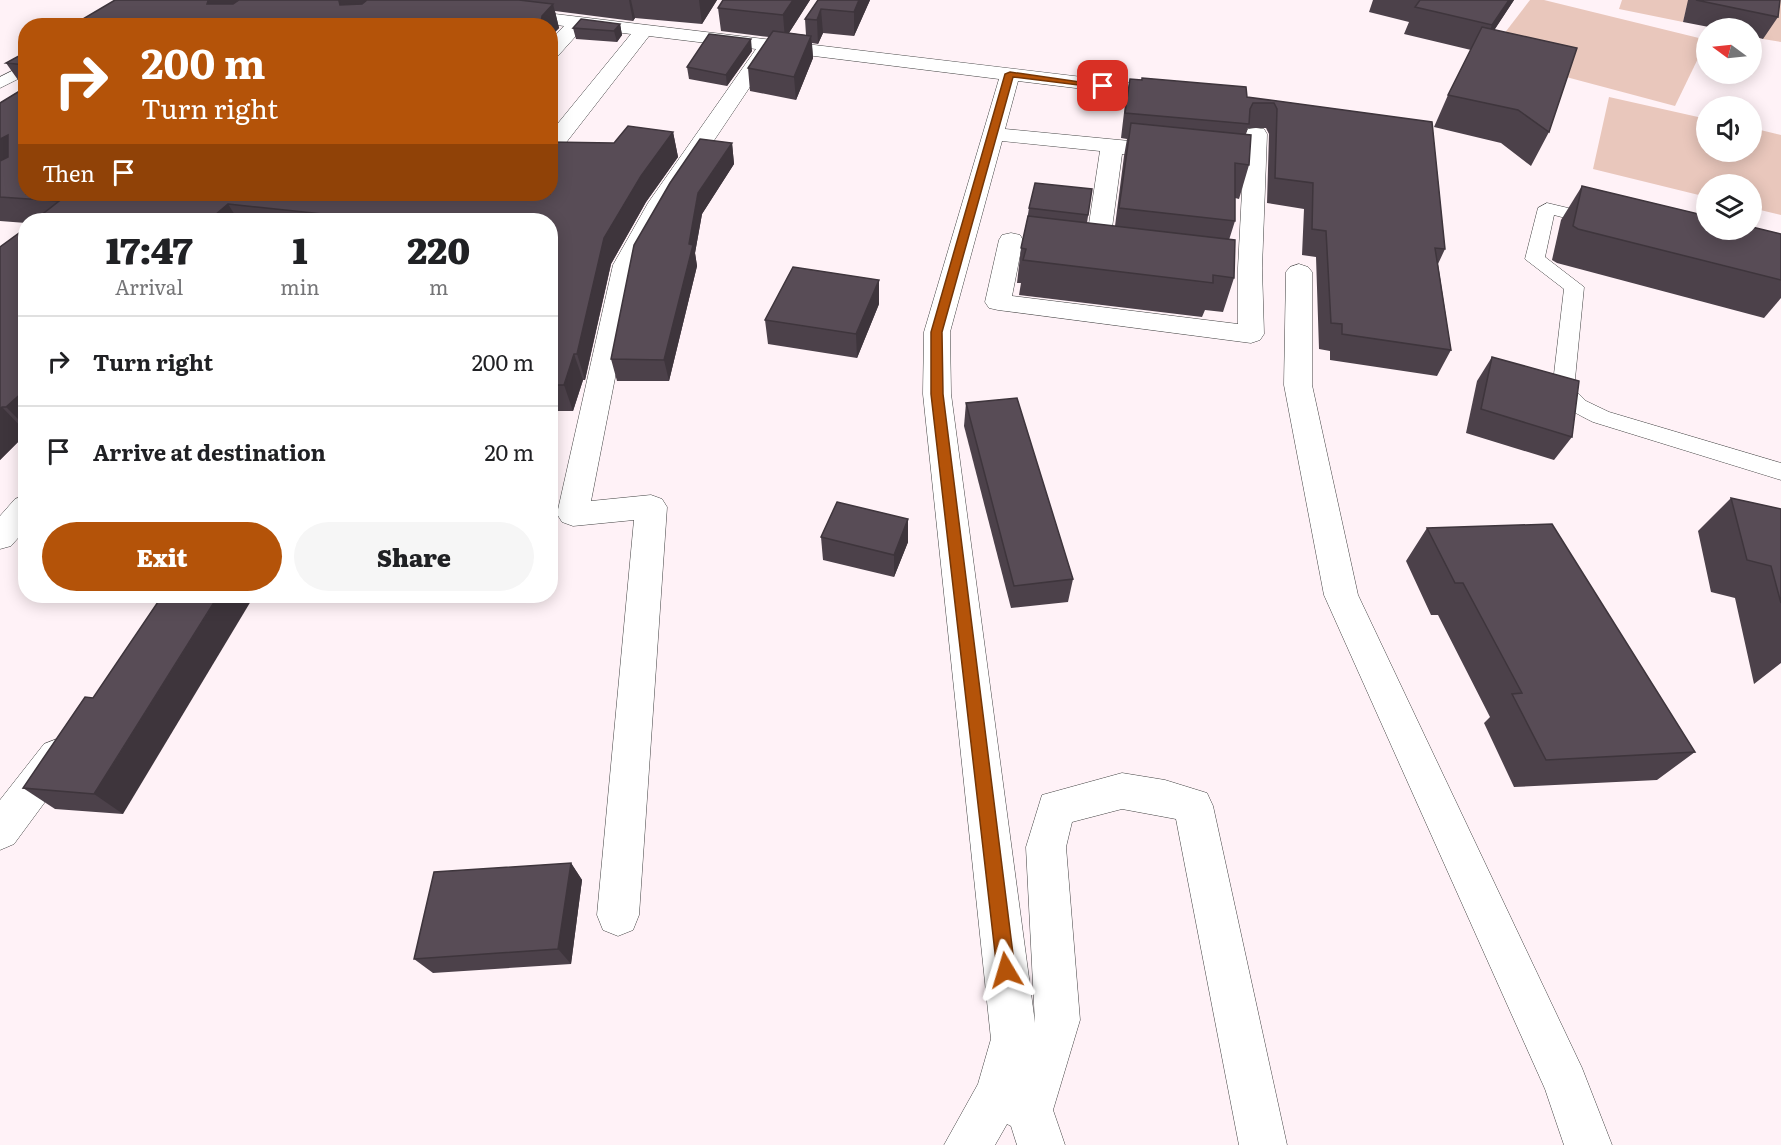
<!DOCTYPE html>
<html lang="en">
<head>
<meta charset="utf-8">
<style>
	:root { --surface:#fff; --page:#f6f6f6; --text:#202124; --muted:#757577; --line:#e0e0e0; --accent:#b45309 }
	body { margin:0; font-family:Literata,serif; background:var(--page); color:var(--text); height:100vh; display:flex; flex-direction:column; font-size:22px; white-space:nowrap }
	* { box-sizing:border-box; margin:0 }
	p { font-size:20px; color:var(--muted) }
	.icon { flex:none; width:33px; height:33px; fill:none; stroke:currentColor; stroke-width:2; stroke-linecap:round; stroke-linejoin:round }
	.map { position:relative; flex:1; overflow:hidden }
	.details { position:absolute; left:18px; top:213px; width:540px; height:390px; display:flex; flex-direction:column; background:var(--surface); border-radius:24px; box-shadow:0 3px 15px #0003 }
	.details>* { flex:none }
	.hud { position:absolute; left:18px; top:18px; width:540px; height:183px; border-radius:24px; box-shadow:0 3px 15px #0003; background:#b45309; color:#fff; overflow:hidden }
	.needle { width:39px; rotate:285deg }
	.controls { position:absolute; left:1696px; top:18px; display:grid; gap:12px }
	.controls a { display:grid; place-items:center; width:66px; height:66px; border-radius:50%; background:var(--surface); box-shadow:0 3px 15px #0003; font-size:30px }
	.pin { position:absolute; display:grid; place-items:center; width:51px; height:51px; color:#fff; margin:-26px; border-radius:12px; box-shadow:0 3px 9px #0006 }
	.me { position:absolute; width:66px; margin:-33px; rotate:353deg; stroke-linejoin:round; filter:drop-shadow(0 0 4px #0008) }
	.turn { display:flex; align-items:center; gap:21px; height:126px; padding:0 24px; font-size:27px }
	.turn .icon { width:78px; height:78px; stroke-width:2.5 }
	.turn b { display:block; font-size:42px; line-height:51px }
	.then { display:flex; align-items:center; height:57px; padding:0 24px; background:#0003; gap:12px; font-size:22px }
	.eta { display:flex; justify-content:space-evenly; align-items:center; height:102px; text-align:center }
	.eta b { font-size:36px; font-weight:800; line-height:42px }
	.button { display:flex; gap:12px; margin-top:auto; padding:12px 24px }
	.button a { flex:1; height:69px; border-radius:36px; background:var(--accent); color:#fff; font-size:24px; font-weight:800; line-height:69px; text-align:center }
	.button a+a { background:var(--page); color:var(--text) }
	ul { padding:0; list-style:none }
	li { display:flex; align-items:center; gap:18px; height:90px; padding:0 24px; border-top:2px solid var(--line) }
	li div { flex:1 }
	li b { display:block; font-size:22px }
	li em { font-style:normal }
	.map>svg:first-child { display:block }
	.green { fill:#e9c7bc }
	.lines { fill:none; stroke-linecap:round; stroke-linejoin:round }
	.service-casing { stroke:#424242; stroke-width:1 }
	.minor-casing { stroke:#424242; stroke-width:1 }
	.service { fill:#fff; fill-rule:evenodd }
	.minor { fill:#fff; fill-rule:evenodd }
	.wall { fill:#4c414a }
	.shaded-wall { fill:#3e353c }
	.building { fill:#584c56; stroke:#3e353c; stroke-width:1.5 }
	.route { fill:#b45309; stroke:#753606; stroke-width:1.5 }
</style>
</head>
<body>
<div class="map">
<svg width="1781" height="1145" viewBox="0 0 1781 1145">
	<rect width="100%" height="100%" fill="#fff2f7"/>
	<g class="green">
		<path d="M1530 0H1544L1707 40 1675 106 1487 56Z"/>
		<path d="M1622 0H1781V42L1763 39 1765 23 1687 6 1683 22 1619 9Z"/>
		<path d="M1609 97 1707 119V152H1752V128L1781 135V215L1752 208V184H1707V197L1593 169Z"/>
	</g>
	<g class="lines">
		<g class="service-casing">
			<g id="service">
				<path d="M26 64V75L0 88V77Z"/>
				<path d="M1547 203 1606 217 1609 221 1600 227 1554 215 1545 257 1584 287 1574 389 1586 401 1609 412 1781 463V480L1593 422C1577 414 1562 407 1552 391L1564 289 1525 259 1538 208Z"/>
			</g>
		</g>
		<g class="minor-casing">
			<g id="minor">
				<path d="M513 9 1174 88 1181 90 1184 94 1181 98 1174 100 1018 81 1005 129 1171 145 1179 147 1182 152 1179 157 1171 159 1122 154 1109 250 1106 255 1097 257 1088 255 1085 250 1100 151 1002 141 950 332 951 394 1035 1023 1026 847 1042 795 1122 773 1165 780 1207 793 1213 806 1287 1145H1239L1176 819 1122 809 1072 822 1066 847 1080 1020 1053 1110 1065 1145H1017L1011 1126 1007 1124 995 1145H944L978 1084 991 1039 923 394 924 332 999 79 774 51 672 203 637 265 591 501 651 495 662 499 667 507 639 915 633 930 618 936 603 930 597 915 634 520 573 526 562 522 557 514 613 265 648 203 756 49 649 36 558 153 550 154V133L631 34 583 28 557 57 550 59V41L564 26 507 18 504 14Z"/>
				<path d="M1256 128 1264 129 1267 134 1262 268 1264 334 1260 340 1251 343 998 310 989 308 985 302 999 240 1002 235 1011 233 1020 235 1023 240 1012 296 1238 324V268L1245 134 1248 129Z"/>
				<path d="M1299 264 1308 267 1312 272V385L1358 595 1582 1068 1612 1145H1564L1545 1089 1324 595 1284 385 1286 272 1290 267Z"/>
				<path d="M26 495V529L11 546 0 549V516L15 499Z"/>
				<path d="M57 739 70 744 76 756 70 768 14 844 0 850V800L44 744Z"/>
			</g>
		</g>
		<use href="#service" class="service"/>
		<use href="#minor" class="minor"/>
	</g>
	<g class="wall">
		<path d="M115 0H717L702 24 635 18 633 21 555 11 559 28 550 37V26Z"/>
		<path d="M810 0 789 33 806 35 805 19 818 0H870L854 36 823 33 818 44 812 43 813 58 796 100 750 91 748 68 769 37 721 31 718 8Z"/>
		<path d="M1373 0H1514L1494 30 1549 132 1531 166 1501 143 1434 127 1448 95 1471 50 1404 34 1409 22 1369 12Z"/>
		<path d="M1688 0H1780L1778 17 1763 39 1752 36V28H1714L1683 22Z"/>
		<path d="M620 24 622 35 617 42 576 39 573 28Z"/>
		<path d="M752 51 727 86 689 79 687 67Z"/>
		<path d="M26 52V194H550L614 143 673 132 678 157 646 202 611 264 585 380H583L573 411H550V220H26V223L0 221V103L25 87H23L6 63Z"/>
		<path d="M1130 79 1247 97 1432 122 1445 249 1438 264 1451 350 1437 376 1330 360V351L1319 349 1316 257 1302 255 1304 209 1267 203 1269 134 1266 128H1248L1246 134 1249 165 1239 199 1235 198V221L1229 240 1234 278 1223 312 1205 310 1202 317 1019 295 1021 283H1017L1021 248 1027 220 1029 208 1092 189 1087 223 1115 226 1124 156 1127 139 1121 138 1125 104Z"/>
		<path d="M732 143 734 164 702 214 695 253 697 266 669 381H617L611 359Z"/>
		<path d="M1582 186 1781 234V298L1764 318 1557 263 1552 260 1561 220Z"/>
		<path d="M26 228V434L0 460V247Z"/>
		<path d="M879 304 857 358 768 344 765 320Z"/>
		<path d="M1492 357 1572 437 1554 460 1466 433 1477 381Z"/>
		<path d="M966 403 1073 579 1068 602 1011 608 964 426Z"/>
		<path d="M1731 498 1781 509V663L1754 684 1735 598 1711 592 1698 531Z"/>
		<path d="M908 519V542L894 577 823 560 821 537Z"/>
		<path d="M1427 528 1695 752 1657 780 1514 787 1484 723 1490 717 1438 615H1431L1406 561Z"/>
		<path d="M93 698 123 814 55 809 23 788Z"/>
		<path d="M571 863 582 880 571 964 433 973 414 959Z"/>
	</g>
	<g class="shaded-wall">
		<path d="M209 0H253L220 24 207 4 208 1Z"/>
		<path d="M340 0H375L348 24 339 1Z"/>
		<path d="M629 0H631L635 18 633 21Z"/>
		<path d="M699 0H717L702 24Z"/>
		<path d="M793 0H810L785 39 783 15Z"/>
		<path d="M859 0H870L854 36V12Z"/>
		<path d="M1509 0H1514L1480 52 1492 25Z"/>
		<path d="M553 4 559 28 550 37V26H539L542 16Z"/>
		<path d="M821 9 823 33 818 44 817 20Z"/>
		<path d="M620 24 622 35 617 42 614 31Z"/>
		<path d="M811 36 813 58 796 100 794 77Z"/>
		<path d="M751 39 752 51 727 86 726 75Z"/>
		<path d="M673 132 678 157 646 202 611 264 585 380 577 354 604 238 641 176Z"/>
		<path d="M8 135 26 159 0 174V139Z"/>
		<path d="M732 143 734 164 702 214 695 253 697 266 669 381 664 360 689 244 698 193Z"/>
		<path d="M37 194H44L49 201 35 196Z"/>
		<path d="M44 194H87L59 201H49Z"/>
		<path d="M253 194H292L277 209 253 196Z"/>
		<path d="M384 194H414L394 220 382 196Z"/>
		<path d="M472 194H502L481 220 471 195Z"/>
		<path d="M228 204 238 220H209Z"/>
		<path d="M879 280V304L857 358 856 334Z"/>
		<path d="M574 354 583 380 573 411 564 385Z"/>
		<path d="M26 389V427L6 407Z"/>
		<path d="M2 407 26 432V434L0 460V409Z"/>
		<path d="M908 519V542L894 577V555Z"/>
		<path d="M218 596H254L123 814 94 794Z"/>
		<path d="M571 863 582 880 571 964 558 949Z"/>
	</g>
	<g class="building">
		<path d="M115 0H209L208 1 207 4H233L239 0H340L339 1 340 5 362 4 367 0H519L553 4 542 16 541 24 539 26H71Z"/>
		<path d="M723 0H793L783 15 718 8Z"/>
		<path d="M818 0H859L854 12 821 9 817 20 805 19Z"/>
		<path d="M1420 0H1509L1492 25 1415 7Z"/>
		<path d="M1696 0H1780L1778 17Z"/>
		<path d="M581 19 620 24 614 31 573 28Z"/>
		<path d="M1482 27 1577 48 1549 132 1518 110 1448 95Z"/>
		<path d="M773 31 811 36 794 77 748 68Z"/>
		<path d="M709 34 751 39 726 75 687 67Z"/>
		<path d="M26 52V65L6 63Z"/>
		<path d="M1142 78 1246 87 1247 97 1432 122 1445 249 1435 248 1451 350 1342 334V324L1331 323 1326 231 1312 229 1313 183 1275 178 1277 109 1274 103H1253L1250 109 1249 124 1125 113 1130 79 1142 80Z"/>
		<path d="M26 87V194H37L35 196H66L69 194H253V196H282L285 194H384L382 196H410L412 194H472L471 195 498 197 501 194H550V142L614 143 628 126 673 132 641 176 604 238 577 354H574L564 385H550V220H380L228 204 209 220H35L59 201 0 197V161L8 157V135L0 139V103Z"/>
		<path d="M1131 123 1251 135 1249 165 1235 163V221L1119 208Z"/>
		<path d="M700 139 732 143 698 193 689 244 693 245 664 360 611 359 634 245 670 183Z"/>
		<path d="M1035 183 1092 189 1088 215 1029 208Z"/>
		<path d="M1582 186 1707 216V230H1752V227L1781 234V280L1578 229 1573 226Z"/>
		<path d="M1028 216 1235 240 1234 278 1213 275V283L1023 260 1026 249 1021 248Z"/>
		<path d="M26 228V389L6 407H2L0 409V247Z"/>
		<path d="M793 267 879 280 856 334 765 320Z"/>
		<path d="M1492 357 1579 381 1572 437 1481 409Z"/>
		<path d="M1017 398 1073 579 1014 586 966 403Z"/>
		<path d="M1731 498 1781 509V603L1771 566 1747 560Z"/>
		<path d="M837 502 908 519 894 555 821 537Z"/>
		<path d="M1552 524 1695 752 1546 760 1512 694 1522 693 1463 583H1455L1427 528Z"/>
		<path d="M162 596H218L94 794 23 788 85 697 93 698Z"/>
		<path d="M571 863 558 949 414 959 434 872Z"/>
	</g>
	<path class="route" d="M1010 72 1107 86 1103 88 1013 77 942 332 943 394 1015 970 1012 976 1006 979 999 976 997 970 931 394V332L1005 74Z"/>
</svg>
<div class="controls">
<a><svg class="needle" viewBox="-14 -14 28 28"><path d="M0-13l5 13h-10z" fill="#e53935"/><path d="M0 13l5-13h-10z" fill="#757577"/></svg></a>
<a><svg class="icon" aria-label="sound" viewBox="0 0 24 24"><path d="M4 9h4l5-4v14l-5-4H4zM17 9q2 3 0 6"/></svg></a>
<a><svg class="icon" aria-label="layers" viewBox="0 0 24 24"><path d="M12 4l9 5-9 5-9-5zM3 14l9 5 9-5"/></svg></a>
</div>
<div class="pin" style="left:1103px;top:86px;background:#d93025"><svg class="icon" aria-label="arrive" viewBox="0 0 24 24"><path d="M6 21V4h12l-3 4 3 4H6"/></svg></div>
<svg class="me" style="left:1006px;top:970px" viewBox="-20 -20 40 40"><path d="M0-17L14 15 0 8-14 15z" fill="#b45309" stroke="#fff" stroke-width="4"/></svg>
<div class="hud">
<div class="turn"><svg class="icon" aria-label="right" viewBox="0 0 24 24"><path d="M7 20v-9h11M14 6l5 5-5 5"/></svg><div><b>200 m</b>Turn right</div></div>
<div class="then">Then<svg class="icon" aria-label="arrive" viewBox="0 0 24 24"><path d="M6 21V4h12l-3 4 3 4H6"/></svg></div>
</div>
<section class="details">
<div class="eta">
<div><b>17:47</b><p>Arrival</p></div>
<div><b>1</b><p>min</p></div>
<div><b>220</b><p>m</p></div>
</div>
<ul>
<li><svg class="icon" aria-label="right" viewBox="0 0 24 24"><path d="M7 20v-9h11M14 6l5 5-5 5"/></svg><div><b>Turn right</b></div><em>200 m</em></li>
<li><svg class="icon" aria-label="arrive" viewBox="0 0 24 24"><path d="M6 21V4h12l-3 4 3 4H6"/></svg><div><b>Arrive at destination</b></div><em>20 m</em></li>
</ul>
<div class="button"><a>Exit</a><a>Share</a></div>
</section>
</div>
</body>
</html>
